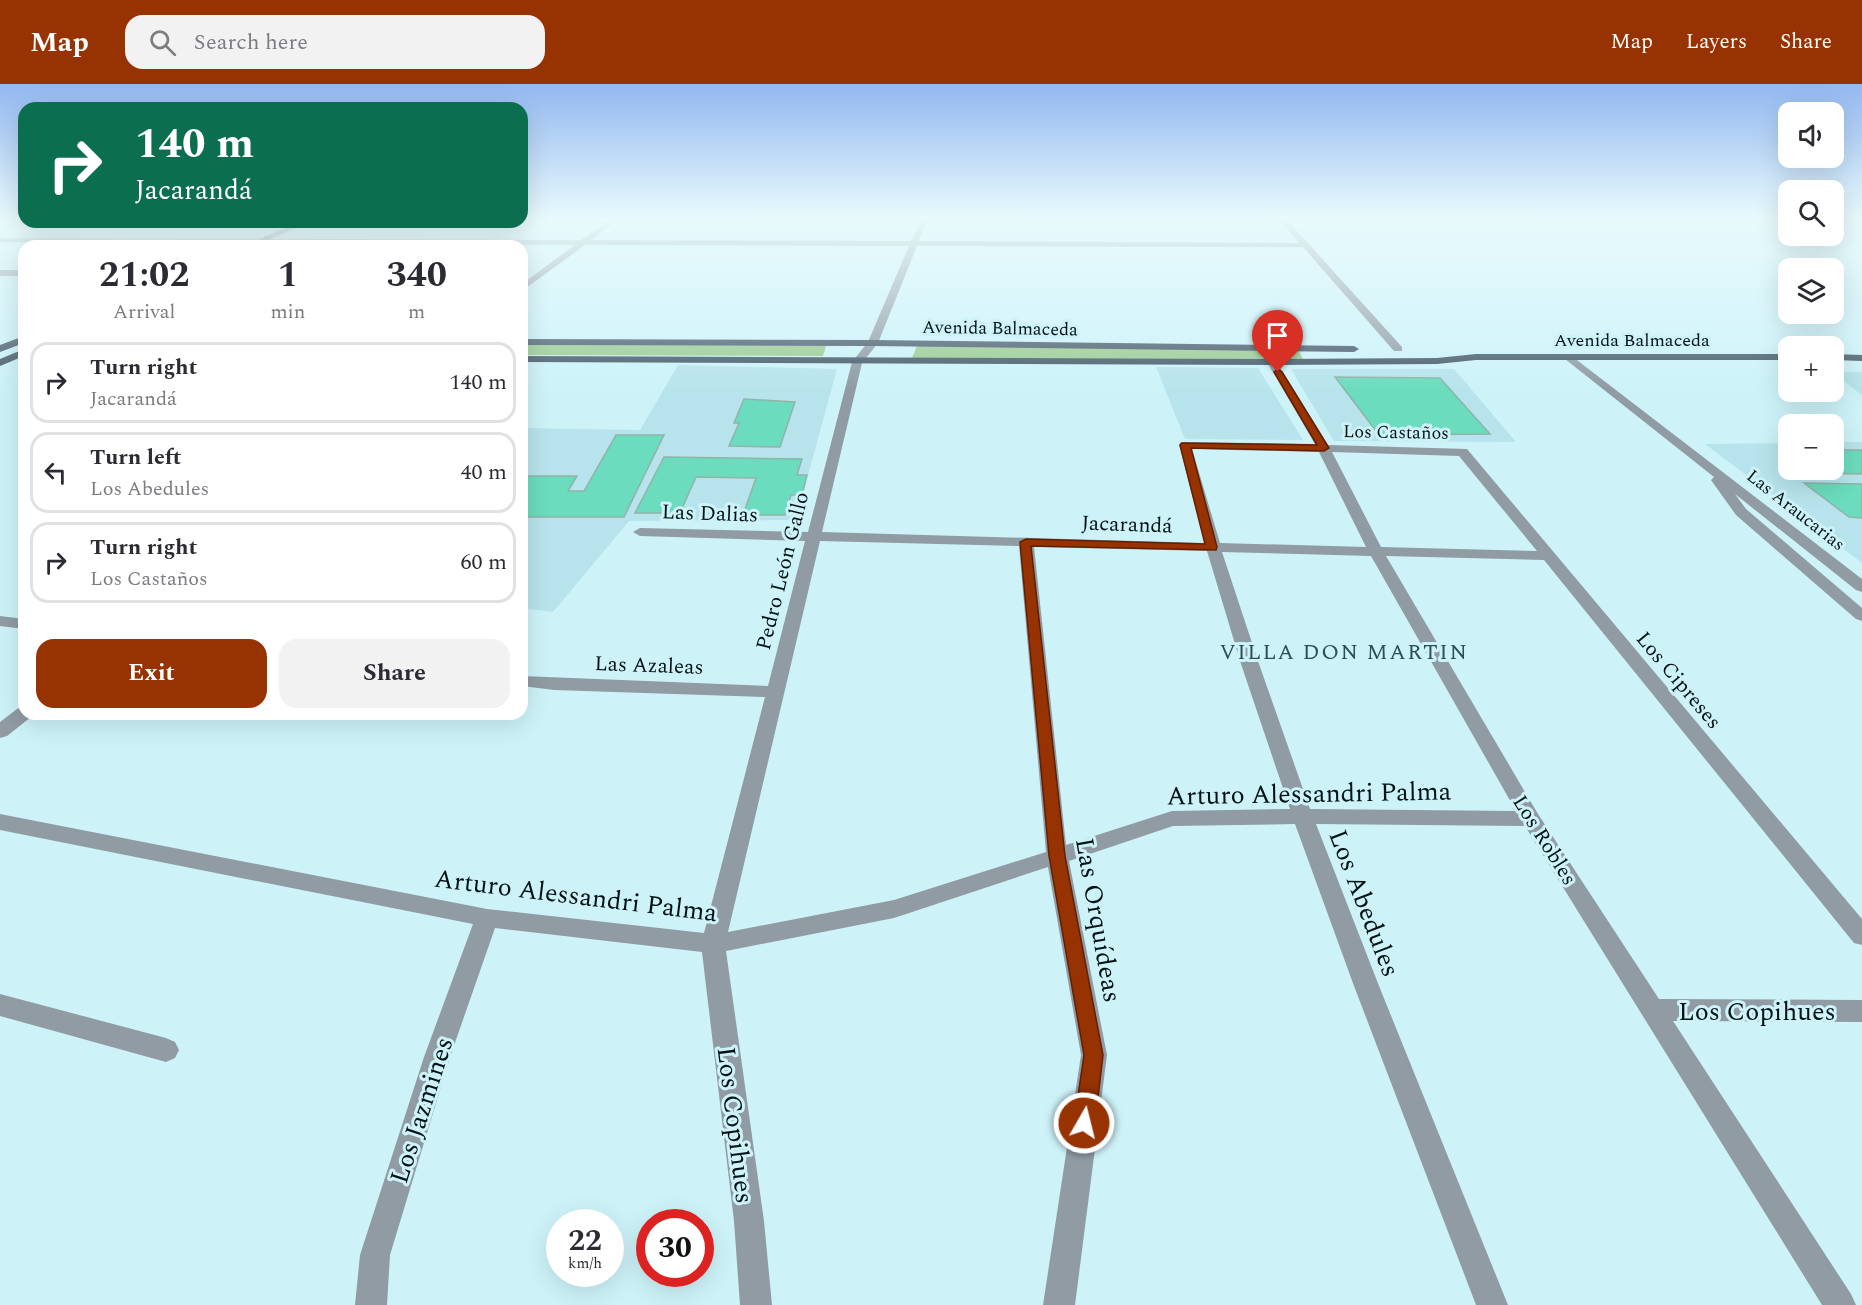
<!DOCTYPE html>
<html lang="en">
<head>
<meta charset="utf-8">
<style>
	:root { --surface:#fff; --page:#f2f2f3; --text:#2b2b33; --muted:#7c7c81; --line:#e1e1e2; --accent:#973202 }
	body { margin:0; font-family:Spectral,serif; background:var(--page); color:var(--text); height:100vh; display:flex; flex-direction:column; font-size:22px; white-space:nowrap }
	* { box-sizing:border-box; margin:0 }
	p { font-size:20px; color:var(--muted) }
	.icon { flex:none; width:33px; height:33px; fill:none; stroke:currentColor; stroke-width:2; stroke-linecap:round; stroke-linejoin:round }
	.map { position:relative; flex:1; overflow:hidden }
	.details { position:absolute; left:18px; top:156px; width:510px; height:480px; display:flex; flex-direction:column; background:var(--surface); border-radius:18px; box-shadow:0 6px 24px #0002 }
	.details>* { flex:none }
	.top-card { position:absolute; left:18px; top:18px; width:510px; height:126px; border-radius:18px; box-shadow:0 6px 24px #0002; background:#0b6e4f; color:#fff; overflow:hidden }
	.controls { position:absolute; left:1778px; top:18px; display:grid; gap:12px }
	.controls a { display:grid; place-items:center; width:66px; height:66px; border-radius:12px; background:var(--surface); box-shadow:0 6px 24px #0002; font-size:30px }
	.speed { position:absolute; left:546px; top:1125px; display:flex; gap:12px; font-size:30px; font-weight:700; text-align:center }
	.speed>* { display:grid; place-content:center; width:78px; height:78px; border-radius:50%; background:var(--surface); box-shadow:0 6px 24px #0002; line-height:1 }
	.speed small { font-size:15px; font-weight:400 }
	.speed .limit { border:9px solid #d22; background:#fff; color:#111 }
	.pin { position:absolute; display:grid; place-items:center; width:51px; height:51px; color:#fff; margin:-62px -26px; border-radius:50% 50% 50% 0; rotate:-45deg; box-shadow:0 0 6px #0007 }
	.pin .icon { rotate:45deg }
	.me { position:absolute; width:66px; margin:-33px; rotate:8deg; stroke-linejoin:round; filter:drop-shadow(0 0 4px #0008) }
	.turn { display:flex; align-items:center; gap:21px; height:126px; padding:0 18px; font-size:27px }
	.turn .icon { width:78px; height:78px; stroke-width:2.5 }
	.turn b { display:block; font-size:42px; line-height:51px }
	.eta { display:flex; justify-content:space-evenly; align-items:center; height:102px; text-align:center }
	.eta b { font-size:36px; font-weight:700; line-height:42px }
	.cta { display:flex; gap:12px; margin-top:auto; padding:12px 18px }
	.cta a { flex:1; height:69px; border-radius:18px; background:var(--accent); color:#fff; font-size:24px; font-weight:700; line-height:69px; text-align:center }
	.cta a+a { background:var(--page); color:var(--text) }
	ul { padding:0; list-style:none }
	li { display:flex; align-items:center; gap:18px; height:81px; margin:0 12px 9px; padding:0 6px; border:3px solid var(--line); border-radius:18px }
	li div { flex:1 }
	li b { display:block; font-size:22px }
	li em { font-style:normal }
	header { display:flex; align-items:center; gap:36px; box-sizing:border-box; height:84px; padding:0 30px; background:var(--accent); color:#fff }
	header strong { font-size:28px }
	nav { display:flex; gap:33px; margin-inline-start:auto; font-size:21px }
	.search { width:420px; height:54px; background:var(--page); display:flex; align-items:center; gap:15px; box-sizing:border-box; padding:0 21px; border-radius:18px; color:var(--muted); font-size:22px }
	.map>svg:first-child { display:block }
	.built { fill:#b7e4ec }
	.green { fill:#9acb91 }
	.building { fill:#6bdcbe; stroke:#91b3a8; stroke-width:1.5 }
	.lines { fill:none; stroke-linecap:round; stroke-linejoin:round }
	.minor { fill:#909ba4; fill-rule:evenodd }
	.major { fill:#475a69; fill-rule:evenodd }
	.route { fill:#973202; stroke:#622001; stroke-width:1.5 }
	.labels { text-anchor:middle; stroke-width:6; stroke-linejoin:round; paint-order:stroke }
	.far-street-label { font-size:18px; fill:#051315; stroke:#cdf3f9 }
	.street-label { font-size:21px; fill:#051315; stroke:#cdf3f9 }
	.neighbourhood-label { font-size:22px; letter-spacing:1.5px; fill:#2e5055; stroke:#cdf3f9 }
	.near-street-label { font-size:26px; fill:#051315; stroke:#cdf3f9 }
</style>
</head>
<body>
<header>
<strong>Map</strong>
<div class="search"><svg class="icon" aria-label="search" viewBox="0 0 24 24"><circle cx="10" cy="10" r="6"/><path d="M15 15l6 6"/></svg>Search here</div>
<nav><a>Map</a><a>Layers</a><a>Share</a></nav>
</header>
<div class="map">
<svg width="1862" height="1221" viewBox="0 0 1862 1221">
	<rect width="100%" height="100%" fill="#cdf3f9"/>
	<g class="built">
		<path d="M678 281 837 285 797 432 787 436 629 437 553 528 522 524V344L640 346Z"/>
		<path d="M1156 283 1258 284 1303 356 1185 355Z"/>
		<path d="M1291 285H1454L1516 358 1334 357Z"/>
		<path d="M1833 288H1862V311L1833 289Z"/>
		<path d="M1833 358H1862V479L1705 360 1788 359V386H1833Z"/>
	</g>
	<g class="green">
		<path d="M522 261 826 262 823 272 522 271Z"/>
		<path d="M917 262 1298 266 1303 275 912 274Z"/>
	</g>
	<g class="building">
		<path d="M1335 293 1440 294 1490 350 1379 351Z"/>
		<path d="M744 315 795 318 780 363 729 362 739 339H734Z"/>
		<path d="M616 351H664L624 433H522L523 392H577L568 407H584Z"/>
		<path d="M1833 366H1862V390L1820 389 1815 386H1833Z"/>
		<path d="M664 373 802 375 797 391H807L802 411H791L785 431H743L756 394 696 393 680 429H635Z"/>
		<path d="M1804 399 1862 400V434L1849 433Z"/>
	</g>
	<g class="lines">
		<g class="minor">
			<path d="M609 136H617L592 156 911 157 921 136H927L919 157 1299 159 1279 136H1287L1402 263V267H1394L1303 163 917 162 878 259 862 279 822 448 1205 459 1179 361 1181 358 1315 360 1267 278 1272 275 1277 278 1328 361 1467 365 1862 835V861L1854 859 1544 476 1386 472 1538 730 1659 915 1862 916V938L1673 937 1851 1210 1856 1221H1822L1525 742 1316 740 1379 902 1508 1221H1476L1354 902 1295 740 1173 742 1069 777 1107 971 1075 1221H1043L1081 971 1048 783 894 834 726 867 764 1137 772 1221H740L734 1137 702 868 495 844 450 973 390 1171 387 1221H355L360 1171 424 973 473 840 0 746V730L487 825 704 849 765 613 554 606 522 602V592L768 602 805 457 640 452 633 448 640 444 808 448 852 278 868 258 909 162 585 161 522 207V200L575 161 0 158V154L581 156ZM1192 365 1319 368 1366 463 1220 459ZM1332 368 1459 372 1537 467 1381 463ZM820 457 1019 462 1046 768 894 816 728 848ZM1034 463 1207 467 1241 580 1290 725 1172 727 1066 761ZM1222 468 1371 472 1516 727 1310 725 1259 580Z"/>
			<path d="M0 186H19L23 189 19 192H0Z"/>
			<path d="M1569 270 1862 495V508L1856 506 1735 410 1746 425 1862 524V537L1856 535 1736 431 1711 396 1714 393 1565 275 1564 273Z"/>
			<path d="M0 532 24 535V545L0 542Z"/>
			<path d="M24 623V630H33L31 633 7 652 0 654V638L17 625Z"/>
			<path d="M0 910 166 954 175 958 179 966 175 974 166 978 0 932Z"/>
		</g>
		<g class="major">
			<path d="M298 138H309L255 162H244Z"/>
			<path d="M24 252V259L0 268V261Z"/>
			<path d="M522 255 873 256 1354 262 1359 265 1354 268 873 262 522 261Z"/>
			<path d="M24 265V272L0 282V275Z"/>
			<path d="M1476 270H1788V276H1476L1437 280 1272 281 522 278V272L1272 275 1437 274Z"/>
			<path d="M1833 270 1862 271V277L1833 276Z"/>
		</g>
	</g>
	<linearGradient id="sky" x2="0" y2="1"><stop stop-color="#92b8f0"/><stop offset="0.44" stop-color="#e8fafc"/><stop offset="1" stop-color="#e8fafc" stop-opacity="0"/></linearGradient>
	<rect width="1862" height="306" fill="url(#sky)"/>
	<path class="route" d="M1278 285 1282 288 1329 364 1324 367 1191 364 1217 463 1216 466 1031 462 1065 772 1103 971 1095 1039 1092 1046 1084 1049 1077 1046 1074 1039 1084 971 1049 772 1020 458 1026 455 1205 460 1180 361 1182 359 1317 361 1274 288Z"/>
	<g class="labels">
		<g class="far-street-label">
			<text transform="translate(1000 244) rotate(1)" y="6">Avenida Balmaceda</text>
			<text x="1632" y="262">Avenida Balmaceda</text>
			<text transform="translate(1396 348) rotate(1)" y="6">Los Castaños</text>
			<text transform="translate(1796 426) rotate(38)" y="6">Las Araucarias</text>
		</g>
		<g class="street-label">
			<text transform="translate(710 429) rotate(2)" y="7">Las Dalias</text>
			<text transform="translate(1127 440) rotate(2)" y="7">Jacarandá</text>
			<text transform="translate(782 487) rotate(-76)" y="7">Pedro León Gallo</text>
			<text transform="translate(649 581) rotate(2)" y="7">Las Azaleas</text>
			<text transform="translate(1679 596) rotate(50)" y="7">Los Cipreses</text>
			<text transform="translate(1545 756) rotate(58)" y="7">Los Robles</text>
		</g>
		<g class="neighbourhood-label">
			<text x="1344" y="575">VILLA DON MARTIN</text>
		</g>
		<g class="near-street-label">
			<text transform="translate(1309 709) rotate(-1)" y="9">Arturo Alessandri Palma</text>
			<text transform="translate(576 811) rotate(7)" y="9">Arturo Alessandri Palma</text>
			<text transform="translate(1365 819) rotate(69)" y="9">Los Abedules</text>
			<text transform="translate(1099 836) rotate(80)" y="9">Las Orquídeas</text>
			<text x="1757" y="936">Los Copihues</text>
			<text transform="translate(421 1026) rotate(-72)" y="9">Los Jazmines</text>
			<text transform="translate(736 1041) rotate(83)" y="9">Los Copihues</text>
		</g>
	</g>
</svg>
<div class="controls">
<a><svg class="icon" aria-label="sound" viewBox="0 0 24 24"><path d="M4 9h4l5-4v14l-5-4H4zM17 9q2 3 0 6"/></svg></a>
<a><svg class="icon" aria-label="search" viewBox="0 0 24 24"><circle cx="10" cy="10" r="6"/><path d="M15 15l6 6"/></svg></a>
<a><svg class="icon" aria-label="layers" viewBox="0 0 24 24"><path d="M12 4l9 5-9 5-9-5zM3 14l9 5 9-5"/></svg></a>
<a>+</a>
<a>−</a>
</div>
<div class="speed"><div>22<small>km/h</small></div><div class="limit">30</div></div>
<div class="pin" style="left:1278px;top:288px;background:#d93025"><svg class="icon" aria-label="arrive" viewBox="0 0 24 24"><path d="M6 21V4h12l-3 4 3 4H6"/></svg></div>
<svg class="me" style="left:1084px;top:1039px" viewBox="-20 -20 40 40"><circle r="17" fill="#973202" stroke="#fff" stroke-width="3"/><path d="M0-11L8 9 0 5-8 9z" fill="#fff"/></svg>
<div class="top-card">
<div class="turn"><svg class="icon" aria-label="right" viewBox="0 0 24 24"><path d="M7 20v-9h11M14 6l5 5-5 5"/></svg><div><b>140 m</b>Jacarandá</div></div>
</div>
<section class="details">
<div class="eta">
<div><b>21:02</b><p>Arrival</p></div>
<div><b>1</b><p>min</p></div>
<div><b>340</b><p>m</p></div>
</div>
<ul>
<li><svg class="icon" aria-label="right" viewBox="0 0 24 24"><path d="M7 20v-9h11M14 6l5 5-5 5"/></svg><div><b>Turn right</b><p>Jacarandá</p></div><em>140 m</em></li>
<li><svg class="icon" aria-label="left" viewBox="0 0 24 24"><path d="M17 20v-9H6M10 6l-5 5 5 5"/></svg><div><b>Turn left</b><p>Los Abedules</p></div><em>40 m</em></li>
<li><svg class="icon" aria-label="right" viewBox="0 0 24 24"><path d="M7 20v-9h11M14 6l5 5-5 5"/></svg><div><b>Turn right</b><p>Los Castaños</p></div><em>60 m</em></li>
</ul>
<div class="cta"><a>Exit</a><a>Share</a></div>
</section>
</div>
</body>
</html>
